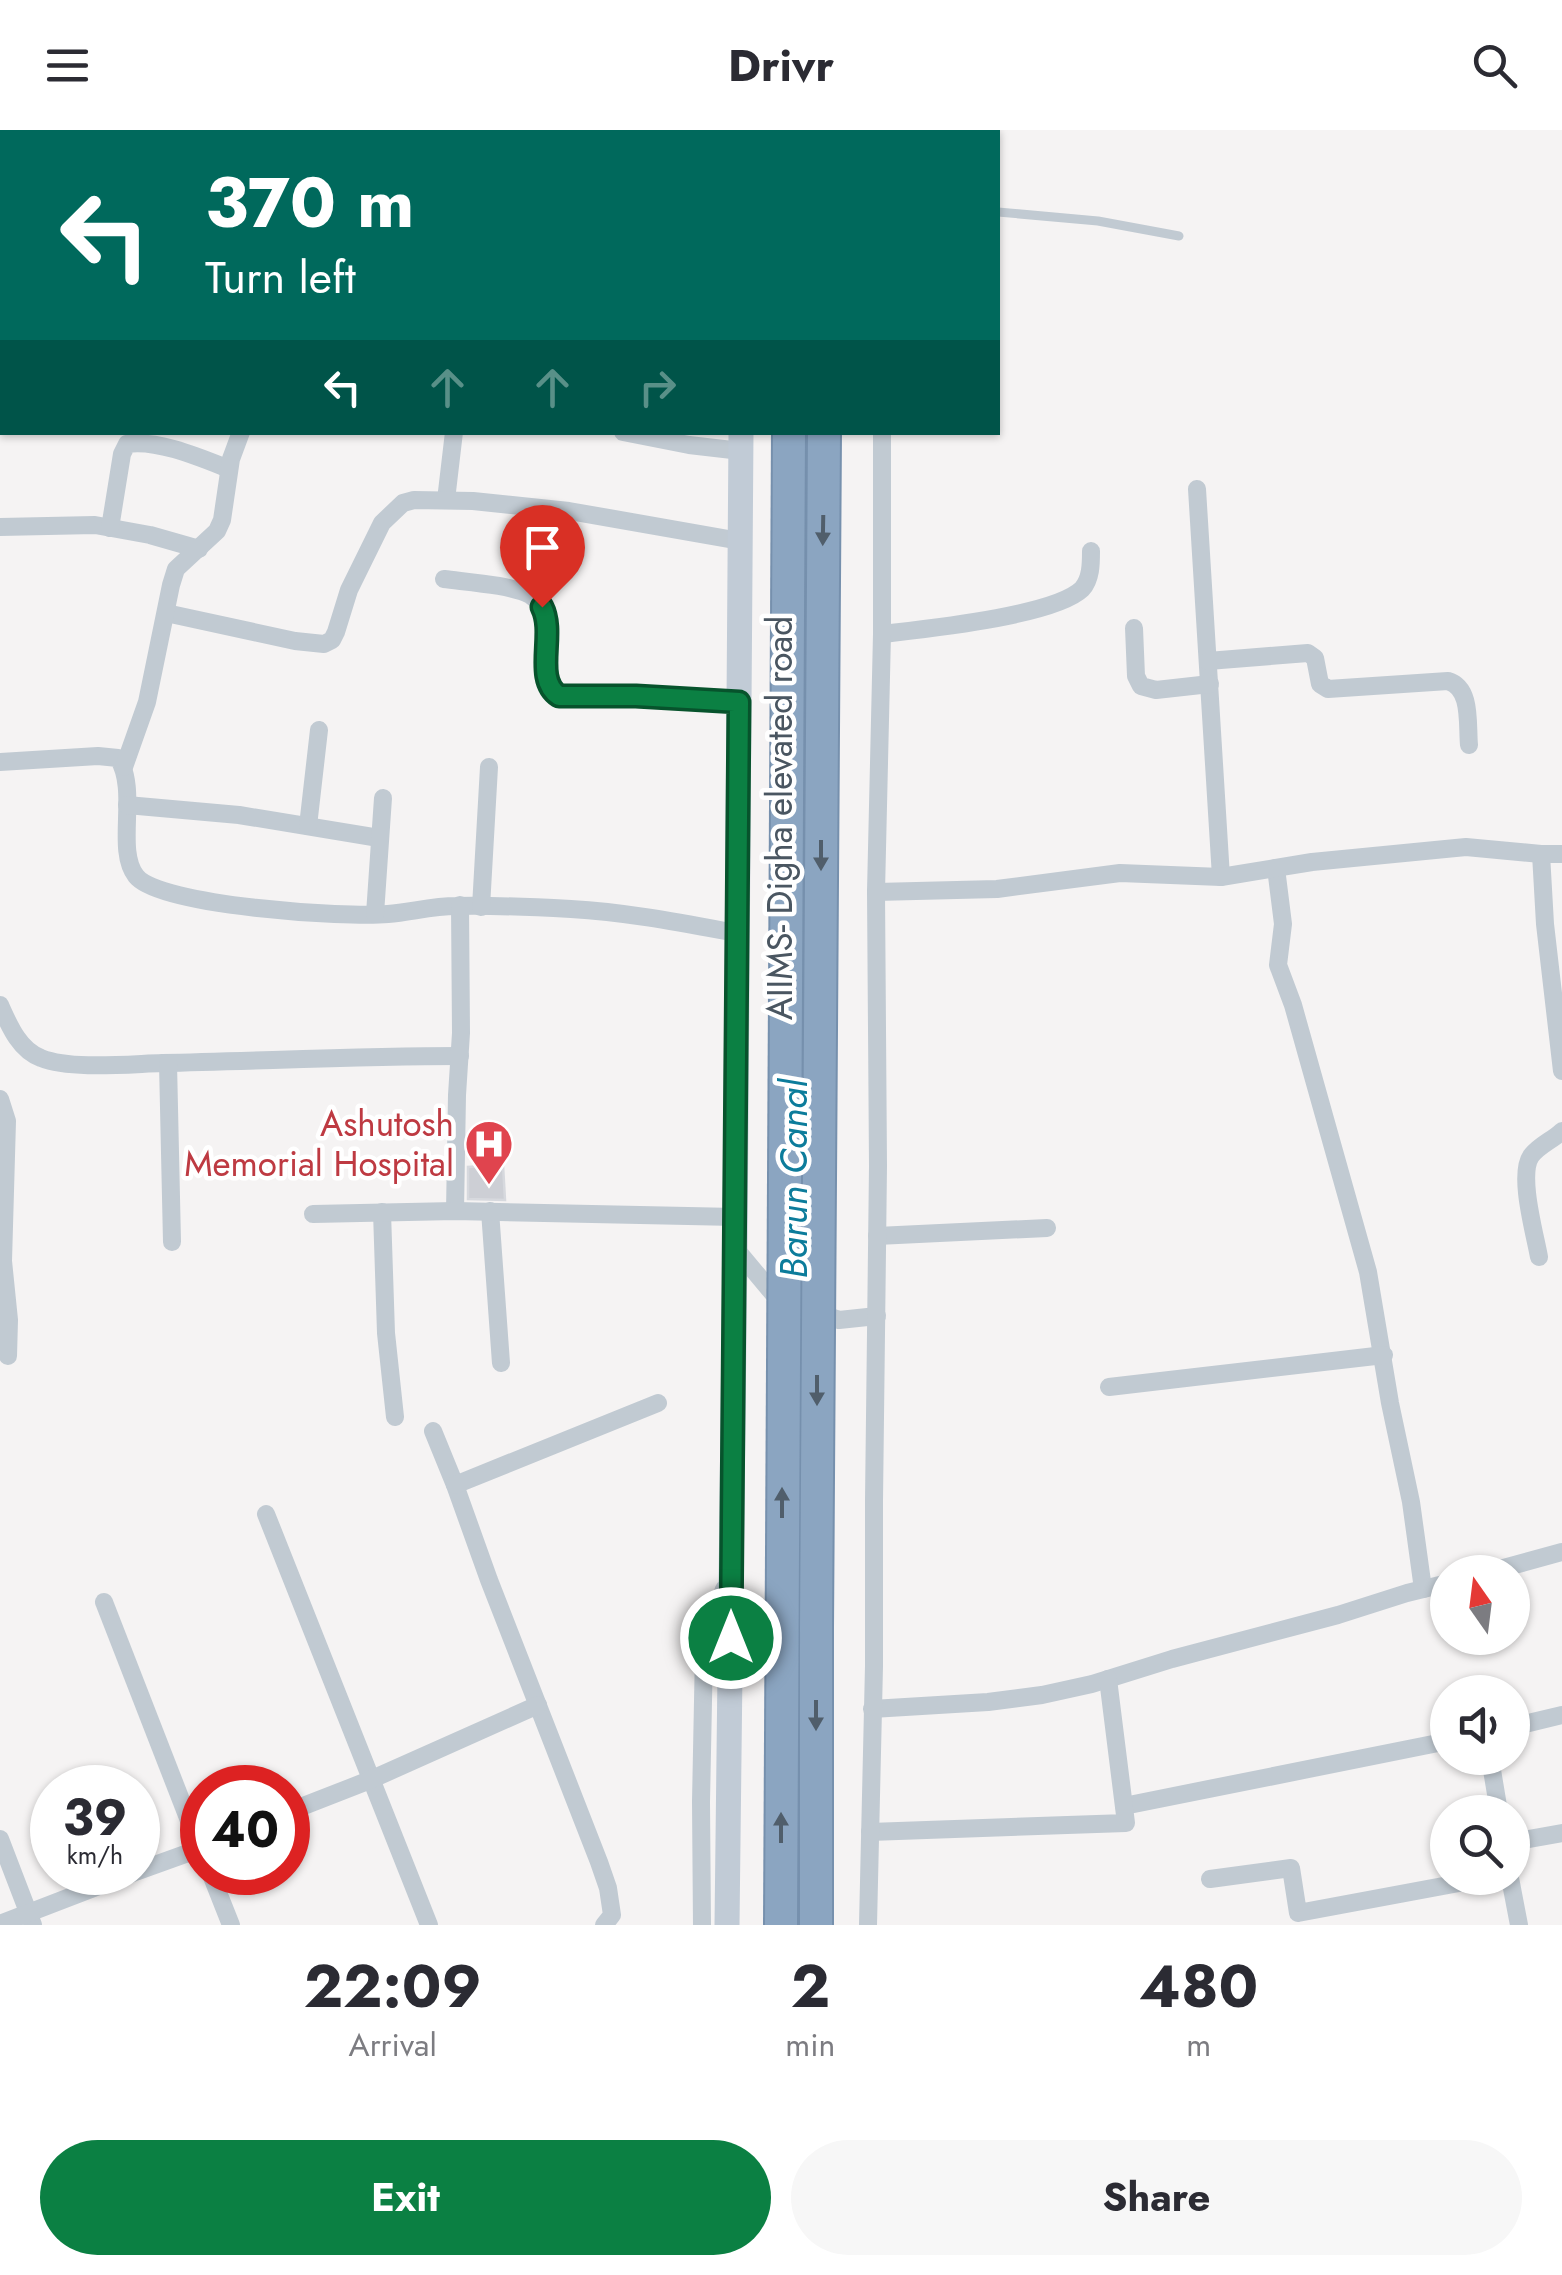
<!DOCTYPE html>
<html lang="en">
<head>
<meta charset="utf-8">
<style>
	:root { --surface:#fff; --page:#f7f7f7; --text:#2b2b33; --muted:#7c7c81; --accent:#0b8043 }
	body { margin:0; font-family:Jost,sans-serif; background:var(--page); color:var(--text); height:100vh; display:flex; flex-direction:column; font-size:38px; white-space:nowrap }
	* { box-sizing:border-box; margin:0 }
	p { font-size:32px; color:var(--muted) }
	.icon { flex:none; width:55px; height:55px; fill:none; stroke:currentColor; stroke-width:2; stroke-linecap:round; stroke-linejoin:round }
	.map { position:relative; height:1795px; overflow:hidden }
	.sheet { display:flex; flex-direction:column; background:var(--surface); flex:1 }
	.sheet>* { flex:none }
	.banner { position:absolute; left:0px; top:0px; width:1000px; height:305px; box-shadow:0 2px 8px #0004; background:#00695c; color:#fff; overflow:hidden }
	.needle { width:65px; rotate:346deg }
	.tools { position:absolute; left:1430px; top:1425px; display:grid; gap:20px }
	.tools a { display:grid; place-items:center; width:100px; height:100px; border-radius:50%; background:var(--surface); box-shadow:0 2px 8px #0004; font-size:50px }
	.speed { position:absolute; left:30px; top:1635px; display:flex; gap:20px; font-size:50px; font-weight:700; text-align:center }
	.speed>* { display:grid; place-content:center; width:130px; height:130px; border-radius:50%; background:var(--surface); box-shadow:0 2px 8px #0004; line-height:1 }
	.speed small { font-size:25px; font-weight:400 }
	.speed .limit { border:15px solid #d22; background:#fff; color:#111 }
	.pin { position:absolute; display:grid; place-items:center; width:85px; height:85px; color:#fff; margin:-102px -42px; border-radius:50% 50% 50% 0; rotate:-45deg; box-shadow:0 0 10px #0007 }
	.pin .icon { rotate:45deg }
	.me { position:absolute; width:110px; margin:-55px; rotate:0deg; stroke-linejoin:round; filter:drop-shadow(0 0 8px #0008) }
	.turn { display:flex; align-items:center; gap:35px; height:210px; padding:0 40px; font-size:45px }
	.turn .icon { width:130px; height:130px; stroke-width:2.5 }
	.turn b { display:block; font-size:70px; line-height:85px }
	.lanes { display:flex; align-items:center; height:95px; padding:0 40px; background:#0003; justify-content:center; gap:50px; direction:ltr }
	.lanes .off { opacity:.35 }
	.eta { display:flex; justify-content:space-evenly; align-items:center; height:170px; text-align:center }
	.eta b { font-size:60px; font-weight:700; line-height:70px }
	.primary-button { display:flex; gap:20px; margin-top:auto; padding:20px 40px }
	.primary-button a { flex:1; height:115px; border-radius:60px; background:var(--accent); color:#fff; font-size:40px; font-weight:700; line-height:115px; text-align:center }
	.primary-button a+a { background:var(--page); color:var(--text) }
	header { display:flex; justify-content:space-between; align-items:center; height:130px; padding:0 40px; background:var(--surface); font-size:45px; font-weight:700 }
	.map>svg:first-child { display:block }
	.building { fill:#cdcfd5; stroke:#d7d9de; stroke-width:2.5 }
	.lines { fill:none; stroke-linecap:round; stroke-linejoin:round }
	.highway-casing { stroke:#7690ad; stroke-width:36 }
	.lane { stroke:#c1cad2; stroke-width:9 }
	.street { stroke:#c1cad2; stroke-width:18 }
	.secondary { stroke:#c1cbd6; stroke-width:25 }
	.highway { stroke:#8ba5c1; stroke-width:32 }
	.highway-bridge-casing { stroke:#7690ad; stroke-width:36; stroke-linecap:butt }
	.highway-bridge { stroke:#8ba5c1; stroke-width:32 }
	.oneway { fill:#505e6b }
	.route-casing { stroke:#07532c; stroke-width:25 }
	.route { stroke:#0b8043; stroke-width:18 }
	.labels { text-anchor:middle; stroke-width:9; stroke-linejoin:round; paint-order:stroke }
	.street-label { font-size:35px; fill:#4a5661; stroke:#fff }
	.health-label { font-size:35px; fill:#be3a42; stroke:#fff; text-anchor:end }
	.water-label { font-size:38px; font-style:italic; fill:#0c7c9b; stroke:#fff }
</style>
</head>
<body>
<header><svg class="icon" aria-label="menu" viewBox="0 0 24 24"><path d="M4 6h16M4 12h16M4 18h16"/></svg>Drivr<svg class="icon" aria-label="search" viewBox="0 0 24 24"><circle cx="10" cy="10" r="6"/><path d="M15 15l6 6"/></svg></header>
<div class="map">
<svg width="1562" height="1795" viewBox="0 0 1562 1795">
	<rect width="100%" height="100%" fill="#f5f3f3"/>
	<path class="building" d="M503 1035 505 1070 468 1069V1037Z"/>
	<g class="lines">
		<g class="highway-casing">
			<g id="highway">
				<path d="M791 2V0"/>
				<path d="M827 2V0"/>
			</g>
		</g>
		<path class="lane" d="M998 82 1098 91 1179 106"/>
		<g class="street">
			<path d="M12 2V0"/>
			<path d="M336 2V0"/>
			<path d="M883 2V0"/>
			<path d="M0 59 2 47"/>
			<path d="M0 171H2"/>
			<path d="M623 302 689 315 741 321"/>
			<path d="M1197 359 1221 747"/>
			<path d="M446 370 454 302"/>
			<path d="M0 397 95 395 150 405 199 419"/>
			<path d="M110 398 122 324 127 314C157 309 201 328 229 339"/>
			<path d="M444 449C466 452 512 455 530 465 570 489 526 546 559 566L636 565 739 572"/>
			<path d="M166 483 295 511 324 514 332 510 336 502 349 460 382 393 403 373 414 370 473 371 569 381 740 411"/>
			<path d="M1134 498 1136 546 1141 556 1156 560 1210 554"/>
			<path d="M882 504C924 499 1054 486 1082 459 1091 449 1091 434 1091 421"/>
			<path d="M1208 531 1308 523 1315 528 1320 554 1328 559 1448 551C1472 558 1467 594 1469 615"/>
			<path d="M0 632 98 626 118 628C139 661 115 719 136 746 159 776 347 788 388 784 411 782 433 776 456 776 494 775 533 777 571 779 626 782 682 793 736 803"/>
			<path d="M124 637 147 572 171 455 176 439 217 401 222 390 231 329 241 302"/>
			<path d="M127 675 239 685 379 708"/>
			<path d="M308 696 319 600"/>
			<path d="M1541 724 1545 794 1562 941"/>
			<path d="M1276 738 1283 794 1278 835 1293 875 1368 1142 1390 1273 1411 1372 1423 1459"/>
			<path d="M876 762 997 759 1120 743 1221 747 1312 732 1466 717 1541 724H1562"/>
			<path d="M481 777 489 637"/>
			<path d="M375 784 383 668"/>
			<path d="M0 875C9 895 19 920 41 928 71 940 129 934 162 933 261 931 360 926 460 926"/>
			<path d="M168 933 172 1112"/>
			<path d="M0 969 7 991 3 1131 9 1190 8 1226"/>
			<path d="M455 1081 457 965 461 903 460 775"/>
			<path d="M490 1081 501 1233"/>
			<path d="M382 1082 386 1203 395 1287"/>
			<path d="M313 1084 455 1081 736 1087"/>
			<path d="M877 1106 1047 1098"/>
			<path d="M735 1118 776 1167 785 1171"/>
			<path d="M1539 1127C1535 1104 1518 1045 1531 1026 1539 1015 1553 1010 1562 1001"/>
			<path d="M814 1181 839 1190 877 1186"/>
			<path d="M1109 1257 1384 1225"/>
			<path d="M433 1301 455 1355 489 1450 599 1732 608 1758 612 1785 604 1795"/>
			<path d="M455 1355 658 1273"/>
			<path d="M266 1384 429 1795"/>
			<path d="M1489 1442 1562 1422"/>
			<path d="M104 1472 202 1724"/>
			<path d="M872 1579 988 1572 1042 1565 1092 1554 1172 1529 1338 1485 1407 1463 1448 1453"/>
			<path d="M1512 1597 1562 1585"/>
			<path d="M1490 1628 1499 1682"/>
			<path d="M1124 1676 1448 1611"/>
			<path d="M288 1682 370 1650 538 1575"/>
			<path d="M870 1702 1126 1693 1108 1549"/>
			<path d="M0 1709 33 1795"/>
			<path d="M1512 1712 1562 1703"/>
			<path d="M138 1741 202 1718"/>
			<path d="M210 1742 231 1795"/>
			<path d="M1510 1748 1519 1795"/>
			<path d="M1210 1749 1291 1738 1298 1783 1486 1748"/>
			<path d="M0 1794 135 1742"/>
			<path d="M702 1795 701 1672 704 1521 724 1459"/>
			<path d="M868 1795 874 1536V1371L878 1036 876 762 882 504V302"/>
		</g>
		<g class="secondary">
			<path d="M743 2V0"/>
			<path d="M727 1795 735 1118 741 302"/>
		</g>
		<use href="#highway" class="highway"/>
		<g class="highway-bridge-casing">
			<g id="highway-bridge">
				<path d="M781 1795 789 302"/>
				<path d="M816 1795V1497L824 302"/>
			</g>
		</g>
		<use href="#highway-bridge" class="highway-bridge"/>
	</g>
	<defs><path id="oneway-solid" d="M-6-.8H1V-3.2L6.5 0L1 3.2V.8H-6Z" transform="scale(2.5)"/></defs>
	<g class="oneway">
		<use href="#oneway-solid" transform="translate(823 400) rotate(91)"/>
		<use href="#oneway-solid" transform="translate(821 725) rotate(90)"/>
		<use href="#oneway-solid" transform="translate(817 1260) rotate(90)"/>
		<use href="#oneway-solid" transform="translate(782 1373) rotate(-90)"/>
		<use href="#oneway-solid" transform="translate(816 1585) rotate(90)"/>
		<use href="#oneway-solid" transform="translate(781 1698) rotate(-90)"/>
	</g>
	<g class="lines">
		<g class="route-casing">
			<path id="route" d="M542 477C556 504 533 549 559 566H636L739 572 731 1508"/>
		</g>
		<use href="#route" class="route"/>
	</g>
	<defs>
		<g id="hospital-pin" transform="scale(2.5)"><path d="M0 17L-7.5 6A9.5 9.5 0 1 1 7.5 6Z" fill="#e0444e" stroke="#fff"/><path d="M-5-5h3v3.5h4V-5h3V5h-3V1.5h-4V5h-3Z" fill="#fff"/></g>
	</defs>
	<g fill-rule="evenodd">
		<use href="#hospital-pin" x="489" y="1014"/>
	</g>
	<g class="labels">
		<g class="street-label">
			<text transform="translate(780 688) rotate(-90)" y="12">AIIMS- Digha elevated road</text>
		</g>
		<g class="health-label">
			<text x="454" y="1006">Ashutosh<tspan x="454" dy="40">Memorial Hospital</tspan></text>
		</g>
		<g class="water-label">
			<text transform="translate(794 1049) rotate(-90)" y="13">Barun Canal</text>
		</g>
	</g>
</svg>
<div class="tools">
<a><svg class="needle" viewBox="-14 -14 28 28"><path d="M0-13l5 13h-10z" fill="#e53935"/><path d="M0 13l5-13h-10z" fill="#7c7c81"/></svg></a>
<a><svg class="icon" aria-label="sound" viewBox="0 0 24 24"><path d="M4 9h4l5-4v14l-5-4H4zM17 9q2 3 0 6"/></svg></a>
<a><svg class="icon" aria-label="search" viewBox="0 0 24 24"><circle cx="10" cy="10" r="6"/><path d="M15 15l6 6"/></svg></a>
</div>
<div class="speed"><div>39<small>km/h</small></div><div class="limit">40</div></div>
<div class="pin" style="left:542px;top:477px;background:#d93025"><svg class="icon" aria-label="arrive" viewBox="0 0 24 24"><path d="M6 21V4h12l-3 4 3 4H6"/></svg></div>
<svg class="me" style="left:731px;top:1508px" viewBox="-20 -20 40 40"><circle r="17" fill="#0b8043" stroke="#fff" stroke-width="3"/><path d="M0-11L8 9 0 5-8 9z" fill="#fff"/></svg>
<div class="banner">
<div class="turn"><svg class="icon" aria-label="left" viewBox="0 0 24 24"><path d="M17 20v-9H6M10 6l-5 5 5 5"/></svg><div><b>370 m</b>Turn left</div></div>
<div class="lanes"><svg class="icon" aria-label="left" viewBox="0 0 24 24"><path d="M17 20v-9H6M10 6l-5 5 5 5"/></svg><svg class="icon off" aria-label="ahead" viewBox="0 0 24 24"><path d="M12 20V5M6 11l6-6 6 6"/></svg><svg class="icon off" aria-label="ahead" viewBox="0 0 24 24"><path d="M12 20V5M6 11l6-6 6 6"/></svg><svg class="icon off" aria-label="right" viewBox="0 0 24 24"><path d="M7 20v-9h11M14 6l5 5-5 5"/></svg></div>
</div>
</div>
<section class="sheet">
<div class="eta">
<div><b>22:09</b><p>Arrival</p></div>
<div><b>2</b><p>min</p></div>
<div><b>480</b><p>m</p></div>
</div>
<div class="primary-button"><a>Exit</a><a>Share</a></div>
</section>
</body>
</html>
